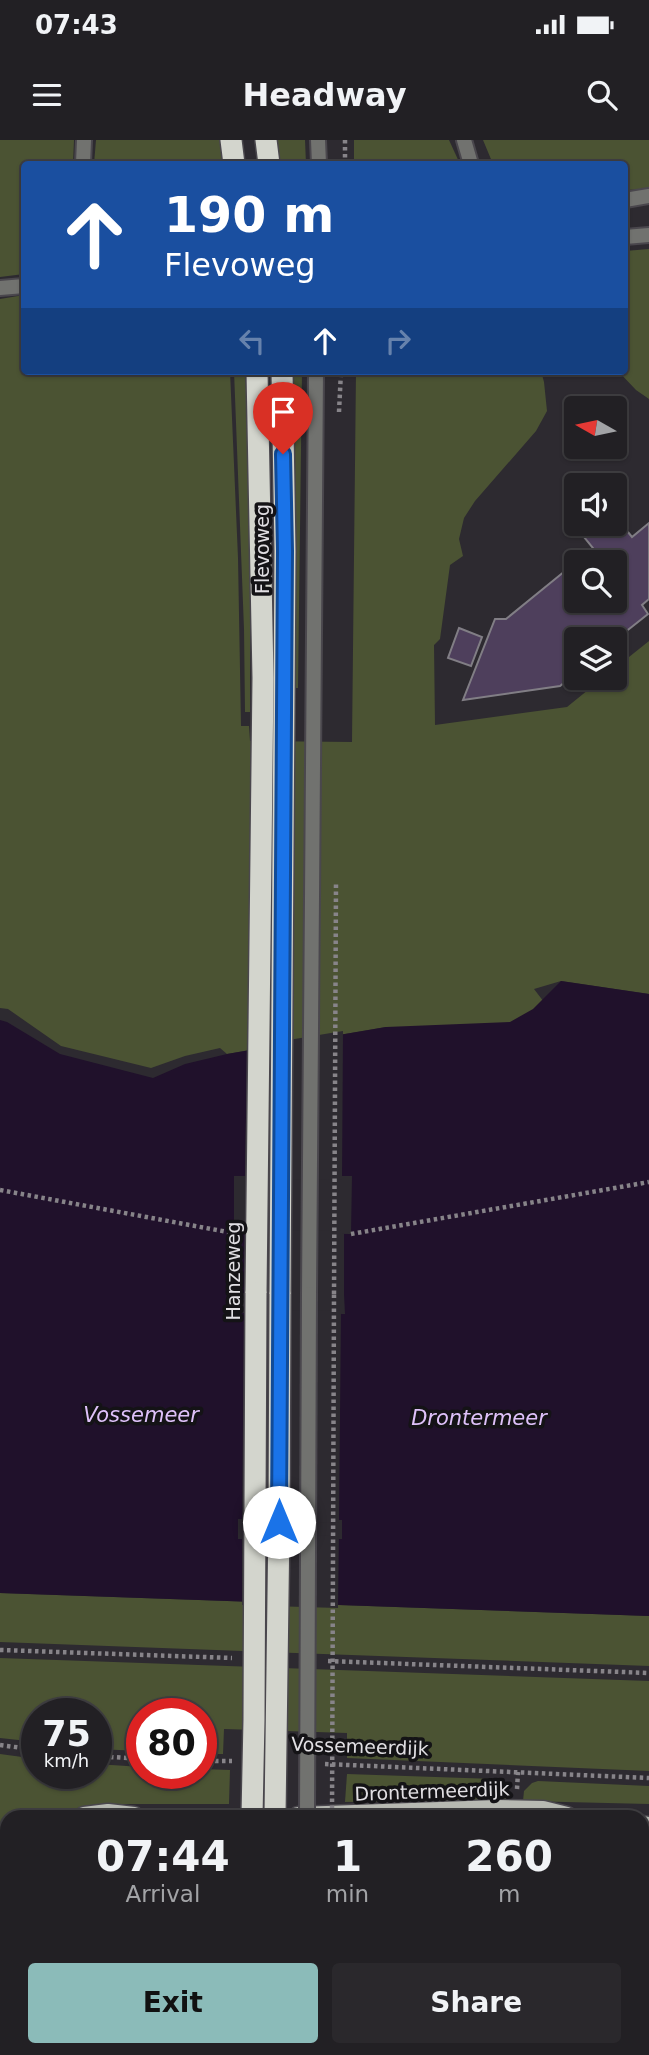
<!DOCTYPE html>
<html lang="en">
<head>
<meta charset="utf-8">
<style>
	:root { --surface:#222024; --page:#2a282c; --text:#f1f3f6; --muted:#a2a3a6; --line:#3f3e41; --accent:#8bbbb9 }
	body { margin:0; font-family:"DejaVu Sans",sans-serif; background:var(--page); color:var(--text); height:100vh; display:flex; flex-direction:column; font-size:26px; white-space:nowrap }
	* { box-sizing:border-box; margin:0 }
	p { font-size:23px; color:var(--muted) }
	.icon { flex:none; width:38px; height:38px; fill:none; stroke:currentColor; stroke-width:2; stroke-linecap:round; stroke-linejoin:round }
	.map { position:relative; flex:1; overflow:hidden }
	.side { position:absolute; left:0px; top:1670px; width:649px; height:247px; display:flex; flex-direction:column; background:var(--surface); border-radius:21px 21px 0 0; box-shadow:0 2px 5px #0004,0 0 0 2px var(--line) }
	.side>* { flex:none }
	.top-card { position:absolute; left:21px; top:21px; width:607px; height:214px; border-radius:7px; box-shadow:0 2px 5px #0004,0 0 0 2px var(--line); background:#1a4fa0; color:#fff; overflow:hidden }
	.needle { width:46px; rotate:279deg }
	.tools { position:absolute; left:564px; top:256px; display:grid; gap:14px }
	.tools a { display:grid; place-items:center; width:63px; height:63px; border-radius:7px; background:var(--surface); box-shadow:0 2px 5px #0004,0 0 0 2px var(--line); font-size:35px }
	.speed { position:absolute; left:21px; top:1558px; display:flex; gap:14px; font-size:35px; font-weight:700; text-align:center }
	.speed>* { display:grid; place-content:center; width:91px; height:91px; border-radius:50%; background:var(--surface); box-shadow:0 2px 5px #0004,0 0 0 2px var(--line); line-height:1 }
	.speed small { font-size:18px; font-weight:400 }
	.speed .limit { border:10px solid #d22; background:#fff; color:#111 }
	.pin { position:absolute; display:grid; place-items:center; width:60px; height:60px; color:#fff; margin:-72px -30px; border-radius:50% 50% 50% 0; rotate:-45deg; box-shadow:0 0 7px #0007 }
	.pin .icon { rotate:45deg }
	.me { position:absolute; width:77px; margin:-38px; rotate:0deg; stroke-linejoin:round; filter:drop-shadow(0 0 5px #0008) }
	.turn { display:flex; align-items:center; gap:24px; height:147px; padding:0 28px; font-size:32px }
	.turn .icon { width:91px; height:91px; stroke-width:2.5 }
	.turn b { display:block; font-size:49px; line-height:60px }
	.lanes { display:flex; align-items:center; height:66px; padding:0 28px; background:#0003; justify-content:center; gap:35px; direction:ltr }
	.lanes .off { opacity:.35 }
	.eta { display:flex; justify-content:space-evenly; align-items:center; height:119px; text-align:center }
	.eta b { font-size:42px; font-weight:700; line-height:49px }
	.cta { display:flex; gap:14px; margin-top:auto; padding:14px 28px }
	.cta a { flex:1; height:80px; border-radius:7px; background:var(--accent); color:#111; font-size:28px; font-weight:700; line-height:80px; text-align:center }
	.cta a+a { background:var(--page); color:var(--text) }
	.status { display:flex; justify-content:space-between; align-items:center; height:49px; padding:0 35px; background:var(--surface); direction:ltr }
	.status svg { height:19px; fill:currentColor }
	header { display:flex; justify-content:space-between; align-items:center; height:91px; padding:0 28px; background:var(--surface); font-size:32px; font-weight:700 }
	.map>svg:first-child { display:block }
	.green { fill:#4b5333 }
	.water { fill:#20112b; fill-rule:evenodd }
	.pier { fill:#2d2a30 }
	.building { fill:#4e3f5c; stroke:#817e85; stroke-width:2 }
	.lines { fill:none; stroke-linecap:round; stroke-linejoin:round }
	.lane-casing { stroke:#4a474d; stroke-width:18 }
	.street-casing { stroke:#4a474d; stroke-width:18 }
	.secondary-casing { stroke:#4a474d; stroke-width:18 }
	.primary-casing { stroke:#4a474d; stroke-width:21 }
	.highway-casing { stroke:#4a474d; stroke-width:24 }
	.path { stroke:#878489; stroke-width:4.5; stroke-dasharray:3.5 3.5; stroke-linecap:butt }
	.lane { stroke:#71726f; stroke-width:14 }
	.street { stroke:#71726f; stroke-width:14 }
	.secondary { stroke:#999a95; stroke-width:14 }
	.primary { stroke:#b7b9b2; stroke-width:18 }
	.highway { stroke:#d3d5cd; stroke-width:21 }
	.street-bridge-casing { stroke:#4a474d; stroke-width:18; stroke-linecap:butt }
	.highway-bridge-casing { stroke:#4a474d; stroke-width:24; stroke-linecap:butt }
	.path-bridge { stroke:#878489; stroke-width:4.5; stroke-dasharray:3.5 3.5; stroke-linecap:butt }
	.street-bridge { stroke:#71726f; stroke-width:14 }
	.highway-bridge { stroke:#d3d5cd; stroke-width:21 }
	.route-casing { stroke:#114b97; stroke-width:18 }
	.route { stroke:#1a73e8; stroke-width:12 }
	.labels { text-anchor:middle; stroke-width:7; stroke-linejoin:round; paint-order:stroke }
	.street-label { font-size:19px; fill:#e1dfe3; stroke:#141316 }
	.water-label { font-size:21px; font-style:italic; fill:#dec1f9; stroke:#141316 }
</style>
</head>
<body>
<div class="status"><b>07:43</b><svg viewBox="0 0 49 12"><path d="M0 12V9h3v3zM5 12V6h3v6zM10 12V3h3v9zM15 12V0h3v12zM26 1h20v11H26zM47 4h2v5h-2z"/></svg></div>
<header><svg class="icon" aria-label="menu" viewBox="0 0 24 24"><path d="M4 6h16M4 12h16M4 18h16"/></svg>Headway<svg class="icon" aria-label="search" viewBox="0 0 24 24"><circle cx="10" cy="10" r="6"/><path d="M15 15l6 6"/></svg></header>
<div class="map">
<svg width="649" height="1915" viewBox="0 0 649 1915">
	<rect width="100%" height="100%" fill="#2d2a30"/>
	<g class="green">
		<path d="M0 0H74L73 24H24V134L0 137Z"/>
		<path d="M96 0H220L224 24H94Z"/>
		<path d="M276 0H305L306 24H278Z"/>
		<path d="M354 0H449L460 24H354Z"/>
		<path d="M483 0H649V49L625 50V24H493Z"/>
		<path d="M649 109V259L636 250 618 231H625V111Z"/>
		<path d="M24 155V231H230L238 418 241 586H249L250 601 352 602 356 231H541L544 242 547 271 536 291 475 361 464 378 459 399 463 416 450 425 440 499 434 505 435 585 567 567 604 537H614V529L649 501V854L561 841 534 849 547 866 554 887H386L227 914 220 908 185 916 151 928 61 906 8 869 0 868V159Z"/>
		<path d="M234 231H245C252 344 250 458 250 572H245L244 489Z"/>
		<path d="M291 231H302L298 548H296L295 290 293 289Z"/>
		<path d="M0 1453 649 1476V1526L0 1502Z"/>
		<path d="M0 1518 649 1541V1631L347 1618V1593L224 1589 223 1614H201V1573H142V1611L96 1609V1573H37V1602L0 1598Z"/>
		<path d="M0 1614 37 1619V1633H96V1624L142 1627V1633H201V1629L230 1630 229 1664H98L84 1666 51 1676H7V1690H0Z"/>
		<path d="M347 1634 495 1639 506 1645V1660L345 1662Z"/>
		<path d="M538 1641 649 1646V1664L523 1661 524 1651 532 1643Z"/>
		<path d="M649 1738V1915H625V1909H642V1750Z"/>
		<path d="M7 1785V1909H23V1915H0V1808Z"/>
		<rect x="41" y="1909" width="173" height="6"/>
		<path d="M350 1909H513V1915H351Z"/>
	</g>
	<path class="water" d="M561 841 649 854V1476L0 1453V880L7 882 60 914 153 938 185 924 227 914 386 887 510 882 533 869ZM234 1036H352L351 1094 234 1093ZM240 1153 344 1154 345 1174 240 1173ZM238 1379 342 1380V1399H238Z"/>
	<g class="pier">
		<path d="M343 891 342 1040 245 1039 247 907Z"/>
		<path d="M245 1090 342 1091V1094H344V1154H341V1157H244Z"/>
		<path d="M244 1170 341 1171 339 1383 242 1382Z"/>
		<path d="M339 1393 338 1468 242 1465V1395L339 1396Z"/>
	</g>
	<g class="building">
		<path d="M614 375 632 397 649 383V459L642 465 648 474 614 501V499H576V533L560 546 463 560 495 479H506L576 422V460H614V422H576L593 408 571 381 576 377V383H614Z"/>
		<path d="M459 488 482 497 471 526 448 518Z"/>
	</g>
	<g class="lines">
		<g class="lane-casing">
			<path id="lane" d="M625 60 649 56"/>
		</g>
		<g class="street-casing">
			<g id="street">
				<path d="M318 0 319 24"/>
				<path d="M464 0 471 24"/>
				<path d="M83 24 84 0"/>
				<path d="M625 97 649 95"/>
				<path d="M0 148 24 146"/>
				<path d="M309 1154 316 231"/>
				<path d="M314 1909V1915"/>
			</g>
		</g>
		<g class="secondary-casing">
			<path id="secondary" d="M0 1740 7 1741"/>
		</g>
		<g class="primary-casing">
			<g id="primary">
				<path d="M84 1676 108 1673 134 1676"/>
				<path d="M298 1676 497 1669 543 1670 567 1676"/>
				<path d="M642 1685 649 1686"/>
				<path d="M0 1728 7 1720"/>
				<path d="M0 1777 7 1760"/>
				<path d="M609 1915 610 1909"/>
			</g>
		</g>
		<g class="highway-casing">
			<g id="highway">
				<path d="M231 0 234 24"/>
				<path d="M266 0 269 24"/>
				<path d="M256 1153 263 538 257 231"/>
				<path d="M280 1154 285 411 282 231"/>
				<path d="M242 1915 243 1909"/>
				<path d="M266 1915V1909"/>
			</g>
		</g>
		<g class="path">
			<path d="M345 0V24"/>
			<path d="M339 272 341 231"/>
			<path d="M0 1050 233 1093"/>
			<path d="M351 1094 649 1042"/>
			<path d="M334 1154 336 743"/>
			<path d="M0 1510 232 1518"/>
			<path d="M328 1521 649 1533"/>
			<path d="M0 1605 37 1610"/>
			<path d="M96 1616 142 1619"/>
			<path d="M201 1621H232"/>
			<path d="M325 1624 649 1638"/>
			<path d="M517 1649 518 1632"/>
			<path d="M35 1909V1915"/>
			<path d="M342 1909 343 1915"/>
			<path d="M518 1915 519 1909"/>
		</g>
		<use href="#lane" class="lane"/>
		<use href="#street" class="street"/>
		<use href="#secondary" class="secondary"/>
		<use href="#primary" class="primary"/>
		<use href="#highway" class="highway"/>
		<g class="street-bridge-casing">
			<path id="street-bridge" d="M307 1676 309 1154"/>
		</g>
		<g class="highway-bridge-casing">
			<g id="highway-bridge">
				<path d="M252 1676 254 1580 256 1153"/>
				<path d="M275 1676 279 1382 280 1154"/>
			</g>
		</g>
		<path class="path-bridge" d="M332 1676 334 1154"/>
		<use href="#street-bridge" class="street-bridge"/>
		<use href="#highway-bridge" class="highway-bridge"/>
	</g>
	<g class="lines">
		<g class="route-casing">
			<path id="route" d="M279 1382 285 411 283 314"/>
		</g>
		<use href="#route" class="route"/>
	</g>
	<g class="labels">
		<g class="street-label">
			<text transform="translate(262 409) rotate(-90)" y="7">Flevoweg</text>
			<text transform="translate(233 1131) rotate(-90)" y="7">Hanzeweg</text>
			<text transform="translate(360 1606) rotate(2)" y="7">Vossemeerdijk</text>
			<text transform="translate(432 1651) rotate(-2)" y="7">Drontermeerdijk</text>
		</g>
		<g class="water-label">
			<text x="141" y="1282">Vossemeer</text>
			<text x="479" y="1285">Drontermeer</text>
		</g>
	</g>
</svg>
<div class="tools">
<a><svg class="needle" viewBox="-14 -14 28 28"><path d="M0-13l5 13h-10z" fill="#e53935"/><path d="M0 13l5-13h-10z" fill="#a2a3a6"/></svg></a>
<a><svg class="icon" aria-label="sound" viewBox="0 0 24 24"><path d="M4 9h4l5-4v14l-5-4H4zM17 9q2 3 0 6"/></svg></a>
<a><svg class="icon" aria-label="search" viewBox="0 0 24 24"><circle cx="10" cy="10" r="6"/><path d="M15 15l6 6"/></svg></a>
<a><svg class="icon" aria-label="layers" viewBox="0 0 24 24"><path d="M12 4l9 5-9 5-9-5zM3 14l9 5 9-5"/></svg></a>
</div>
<div class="speed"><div>75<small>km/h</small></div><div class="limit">80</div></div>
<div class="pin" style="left:283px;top:314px;background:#d93025"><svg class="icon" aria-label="arrive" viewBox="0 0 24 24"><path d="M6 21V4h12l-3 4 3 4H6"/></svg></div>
<svg class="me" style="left:279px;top:1382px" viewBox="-20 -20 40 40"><circle r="19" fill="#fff"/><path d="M0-13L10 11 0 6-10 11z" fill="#1a73e8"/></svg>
<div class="top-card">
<div class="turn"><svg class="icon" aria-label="ahead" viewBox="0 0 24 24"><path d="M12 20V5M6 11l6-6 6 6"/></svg><div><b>190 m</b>Flevoweg</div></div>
<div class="lanes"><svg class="icon off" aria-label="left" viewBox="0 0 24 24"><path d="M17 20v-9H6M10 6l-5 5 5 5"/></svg><svg class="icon" aria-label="ahead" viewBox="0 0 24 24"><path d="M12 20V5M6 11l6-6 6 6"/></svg><svg class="icon off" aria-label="right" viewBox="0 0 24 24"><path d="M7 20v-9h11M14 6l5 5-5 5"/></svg></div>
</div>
<section class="side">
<div class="eta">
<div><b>07:44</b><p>Arrival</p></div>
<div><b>1</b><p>min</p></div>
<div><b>260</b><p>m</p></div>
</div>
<div class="cta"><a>Exit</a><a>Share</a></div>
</section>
</div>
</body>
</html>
